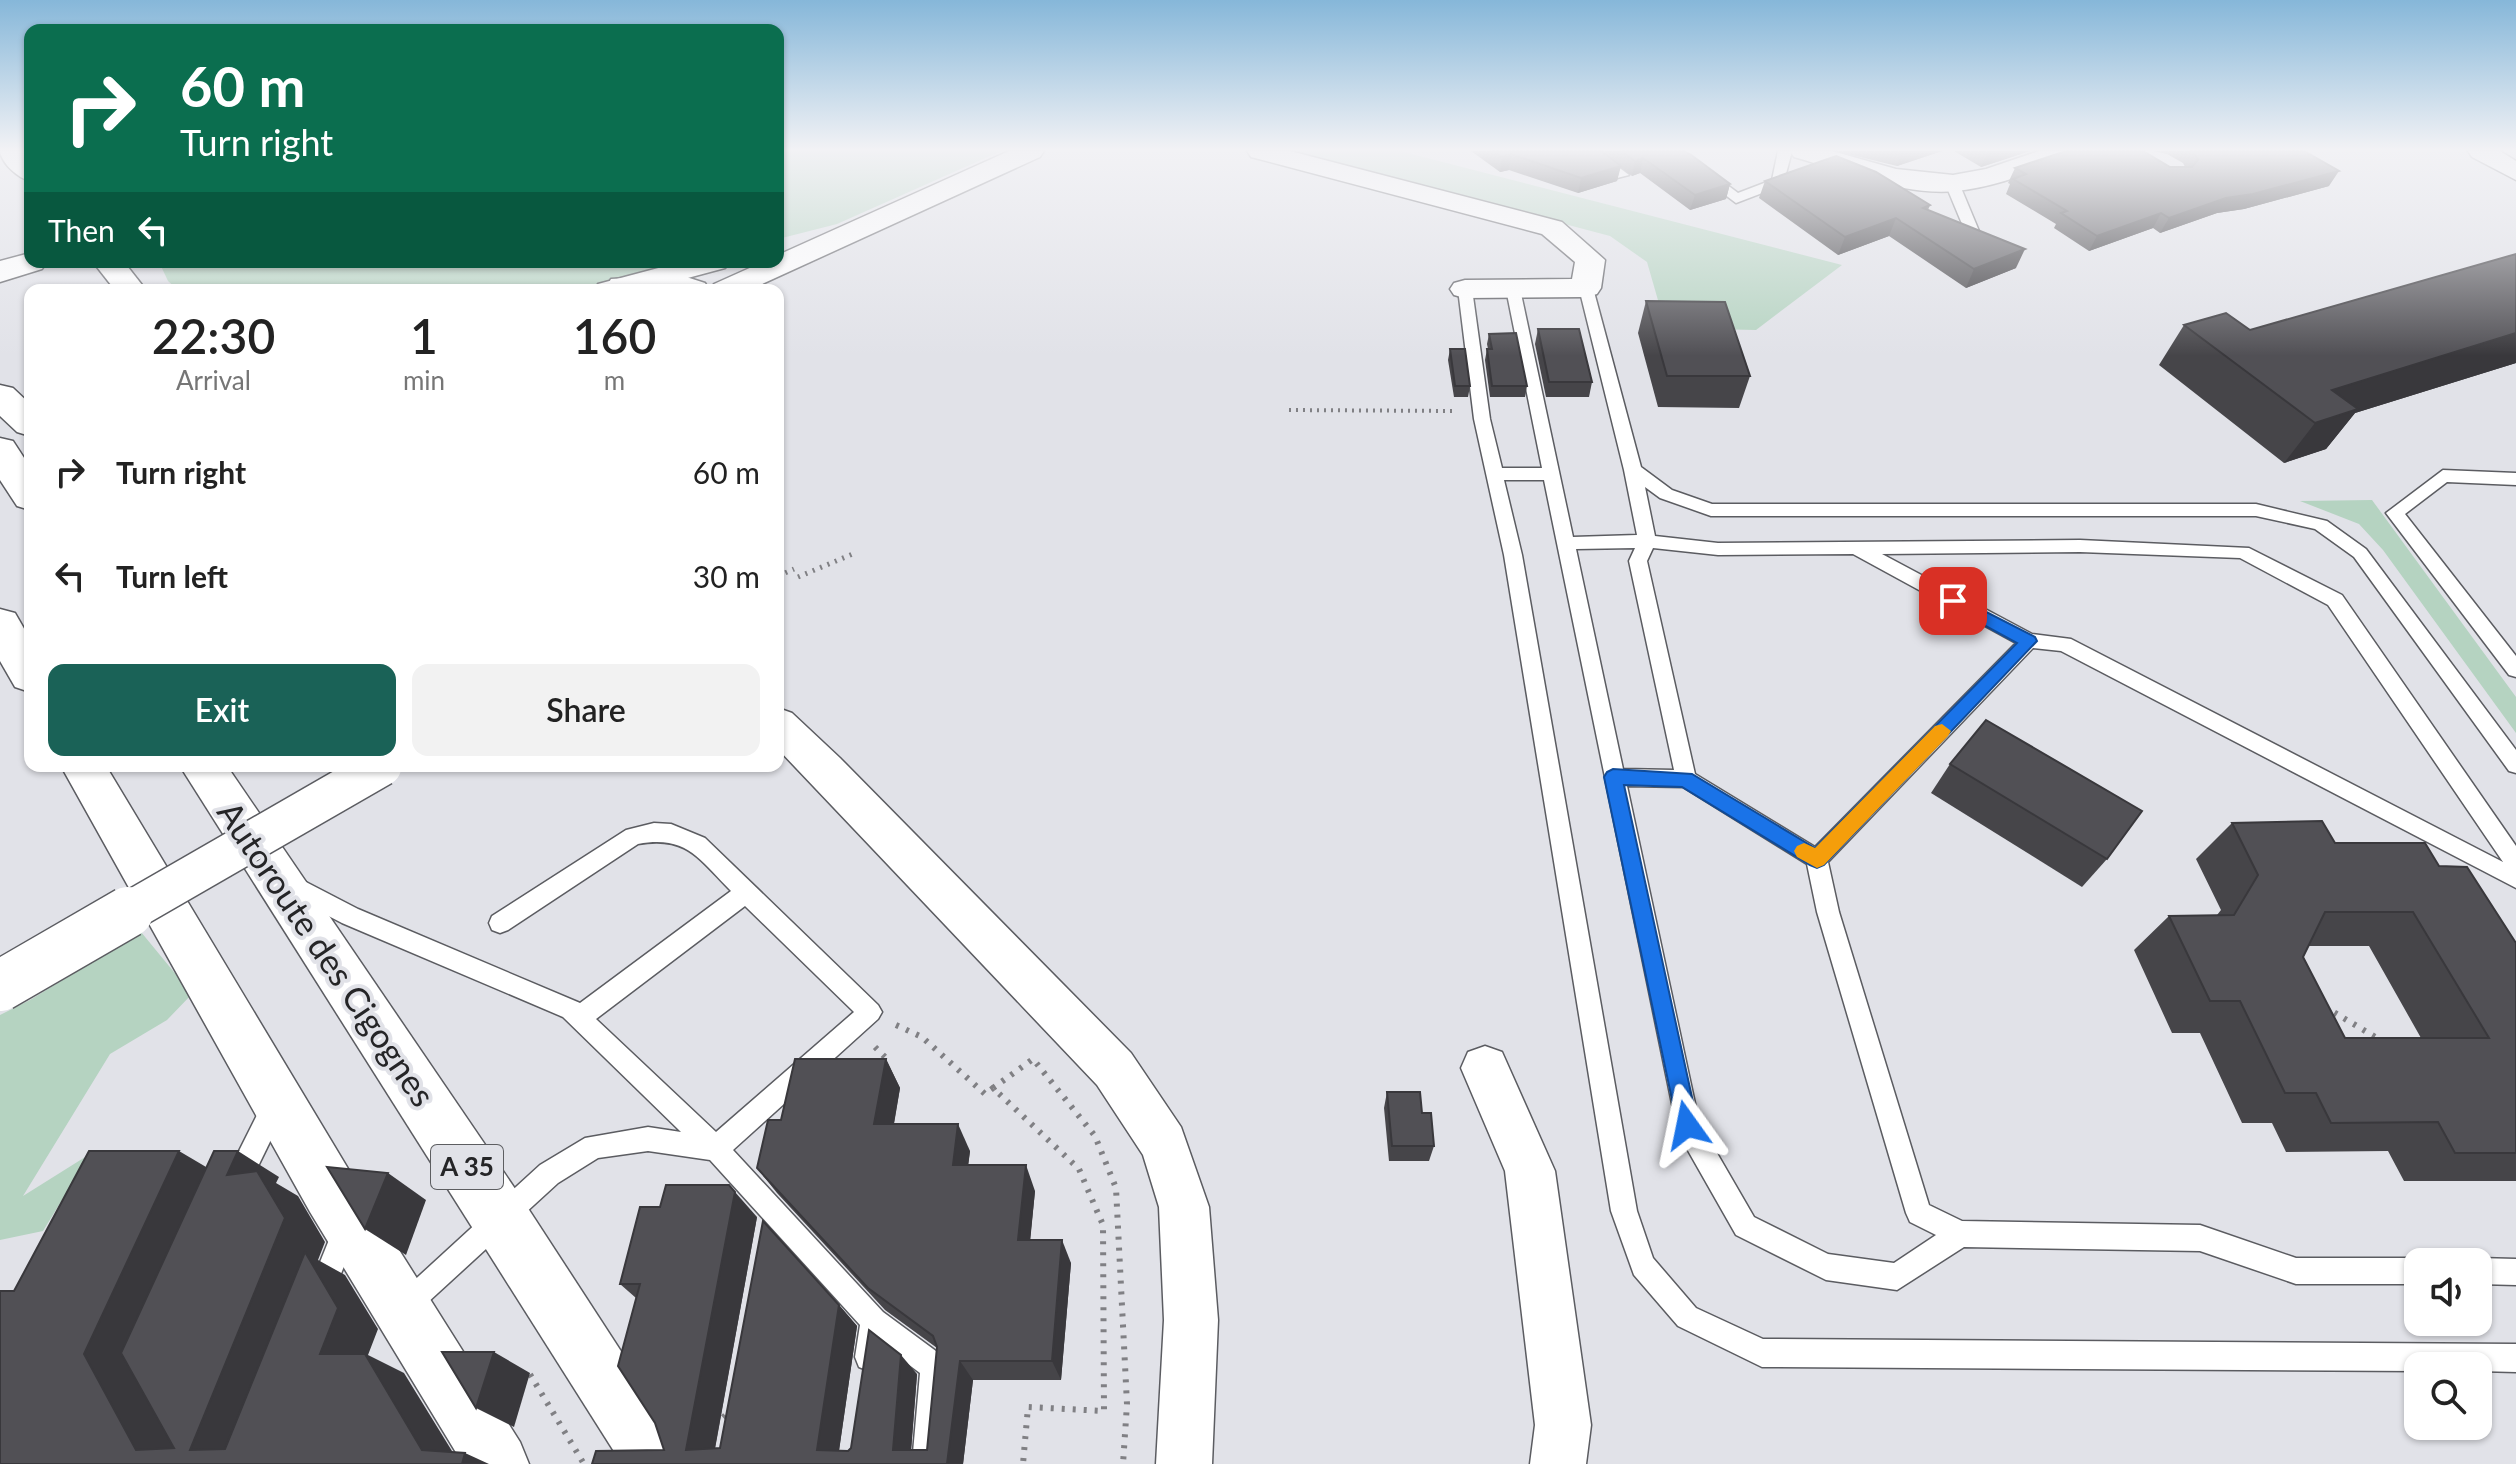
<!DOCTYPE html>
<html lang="en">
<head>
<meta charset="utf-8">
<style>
	:root { --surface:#fff; --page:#f2f2f2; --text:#222; --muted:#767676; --accent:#1a6257 }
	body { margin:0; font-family:Lato,sans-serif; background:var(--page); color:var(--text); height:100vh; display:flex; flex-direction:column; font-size:30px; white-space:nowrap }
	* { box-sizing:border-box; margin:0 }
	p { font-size:26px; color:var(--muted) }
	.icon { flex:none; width:44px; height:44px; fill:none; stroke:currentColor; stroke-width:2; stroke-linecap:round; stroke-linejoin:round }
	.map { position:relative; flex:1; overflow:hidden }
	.sheet { position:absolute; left:24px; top:284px; width:760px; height:488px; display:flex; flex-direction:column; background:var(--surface); border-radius:16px; box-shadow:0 2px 6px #0004 }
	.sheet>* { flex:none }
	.guide { position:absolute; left:24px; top:24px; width:760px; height:244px; border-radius:16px; box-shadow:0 2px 6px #0004; background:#0b6e4f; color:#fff; overflow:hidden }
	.controls { position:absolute; left:2404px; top:1248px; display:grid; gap:16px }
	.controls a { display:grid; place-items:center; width:88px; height:88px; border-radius:16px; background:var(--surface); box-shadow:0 2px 6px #0004; font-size:40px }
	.pin { position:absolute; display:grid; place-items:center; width:68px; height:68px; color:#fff; margin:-34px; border-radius:16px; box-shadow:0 4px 12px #0006 }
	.me { position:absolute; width:88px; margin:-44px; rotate:348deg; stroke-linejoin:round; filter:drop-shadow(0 0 6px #0008) }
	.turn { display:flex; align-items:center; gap:28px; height:168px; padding:0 24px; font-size:36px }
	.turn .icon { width:104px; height:104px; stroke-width:2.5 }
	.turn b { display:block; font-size:56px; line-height:68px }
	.then { display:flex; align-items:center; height:76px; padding:0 24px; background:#0003; gap:16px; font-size:30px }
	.eta { display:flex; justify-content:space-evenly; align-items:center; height:136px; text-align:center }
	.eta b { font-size:48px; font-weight:600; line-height:56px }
	.action { display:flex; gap:16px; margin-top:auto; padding:16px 24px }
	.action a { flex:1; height:92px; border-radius:16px; background:var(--accent); color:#fff; font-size:32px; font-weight:600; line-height:92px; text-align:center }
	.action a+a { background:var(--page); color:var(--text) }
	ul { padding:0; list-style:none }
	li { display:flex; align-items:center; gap:24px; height:104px; padding:0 24px }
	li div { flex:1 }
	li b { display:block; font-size:30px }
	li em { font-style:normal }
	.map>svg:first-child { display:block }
	.green { fill:#b5d3c1 }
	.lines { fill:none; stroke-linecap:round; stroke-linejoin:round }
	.lane-casing { stroke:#5b5c61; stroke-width:3 }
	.street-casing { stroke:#5b5c61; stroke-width:3 }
	.secondary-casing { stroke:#5b5c61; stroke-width:3 }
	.highway-casing { stroke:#5b5c61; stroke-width:3 }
	.path-far2 { stroke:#808084; stroke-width:4; stroke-dasharray:2 5; stroke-linecap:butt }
	.path-far1 { stroke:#808084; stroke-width:5; stroke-dasharray:2 6; stroke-linecap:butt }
	.path { stroke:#808084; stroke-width:6; stroke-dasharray:3 8; stroke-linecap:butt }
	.lane { fill:#fff; fill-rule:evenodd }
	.street { fill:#fff; fill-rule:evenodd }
	.secondary { fill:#fff; fill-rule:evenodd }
	.highway { fill:#fff; fill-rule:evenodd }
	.street-bridge-far1-casing { stroke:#5b5c61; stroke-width:42; stroke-linecap:butt }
	.street-bridge-casing { stroke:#5b5c61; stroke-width:53; stroke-linecap:butt }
	.street-bridge-far1 { stroke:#fff; stroke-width:39 }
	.street-bridge { stroke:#fff; stroke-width:50 }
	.wall { fill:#464549; fill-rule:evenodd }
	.shaded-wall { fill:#39383c }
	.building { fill:#515055; stroke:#39383c; stroke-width:2; fill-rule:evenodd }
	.route { fill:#1a73e8; stroke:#114b97; stroke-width:2 }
	.slow { fill:#f59e0b }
	.labels { text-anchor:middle; stroke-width:8; stroke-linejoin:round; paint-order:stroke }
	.shield { fill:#e1e2e8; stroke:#5d5e61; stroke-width:2 }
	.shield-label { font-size:26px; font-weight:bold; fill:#252527 }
	.near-street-label { font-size:34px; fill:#252527; stroke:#e1e2e8 }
</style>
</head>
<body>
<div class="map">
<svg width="2516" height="1464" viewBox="0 0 2516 1464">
	<rect width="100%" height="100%" fill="#e1e2e8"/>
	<g class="green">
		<path d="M778 151H1001L837 224 778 239Z"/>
		<path d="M1290 151H1400L1842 265 1756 330 1666 328 1647 262 1610 236Z"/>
		<path d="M159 262H688L573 290H178L168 281Z"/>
		<path d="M2372 500 2516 697V733L2383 550 2359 524 2300 501Z"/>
		<path d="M141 932 192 994 167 1020 110 1054 23 1196 90 1154 43 1231 0 1240V1015L30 1000Z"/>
	</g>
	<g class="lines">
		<g class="lane-casing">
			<g id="lane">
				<path d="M1582 151H1597L1629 175 1617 178Z"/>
				<path d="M1667 151H1682L1738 193 1772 180 1778 151H1792L1783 185 1736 203Z"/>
				<path d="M1952 179 1959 183 1979 231 1977 234 1972 235 1965 231 1945 183Z"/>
				<path d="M1586 284 1593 288 1641 467 1672 490 1712 504H2256L2327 521 2366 549 2516 750V773L2509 771 2354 557 2315 529 2256 516H1711L1660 498 1645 487 1655 536 1718 543 2080 540 2249 548 2342 595 2516 846V888L2061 651 2033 648 1828 862 1839 912 1929 1205 1962 1221 2200 1225 2296 1258H2418L2427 1262H2418V1284H2296L2200 1251 1964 1247 1897 1290 1826 1280 1736 1235 1678 1133 1544 480H1504L1522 555 1637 1211 1653 1258 1696 1308 1763 1339 2516 1344V1372L2478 1371V1366H2418V1371L1762 1367 1678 1326 1634 1275 1611 1211 1504 555 1474 419 1458 289 1465 285 1472 289 1490 419 1502 468H1542L1506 289 1513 285 1520 289 1573 537 1637 535 1624 470 1579 288ZM1635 548 1629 561 1674 770 1623 769 1576 549ZM1653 548 1718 555 1853 554 2016 643 1815 847 1695 774 1647 561ZM2080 552 2240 558 2328 605 2503 862 2071 639 2032 634 1882 554ZM1627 786 1683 787 1807 864 1817 912 1906 1213 1910 1222 1936 1235 1894 1263 1828 1254 1754 1217 1699 1122Z"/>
				<path d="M2443 470 2516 473V485L2447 482 2405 514 2516 656V677L2509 675 2386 513Z"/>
				<path d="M654 823 671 824 705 838 878 1005 882 1012 878 1019 733 1150 883 1312 944 1357 948 1367 940 1464H912L920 1373 884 1346 879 1367 869 1371 859 1367 855 1357 860 1325 710 1160 648 1151 598 1158 558 1183 414 1315 405 1319 396 1315 392 1306 396 1297 540 1165 585 1138 648 1127 681 1132 563 1017 342 923 288 895 285 888 288 881 296 879 304 881 358 909 580 1003 731 891C699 859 687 835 638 844L508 930 500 933 492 930 489 923 492 916 626 830ZM745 906 854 1012 716 1132 596 1019Z"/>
				<path d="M274 1095 283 1099 286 1107 283 1115 246 1191 237 1194 228 1191 224 1182 228 1173 265 1099Z"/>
				<path d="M346 1216 355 1220 359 1229 330 1301 321 1305 312 1301 308 1292 337 1220Z"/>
				<path d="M2478 1258 2516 1259V1285L2478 1284V1262H2469Z"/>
			</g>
		</g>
		<g class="street-casing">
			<g id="street">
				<path d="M0 151H24L30 157V181C18 178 2 164 0 151Z"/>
				<path d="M1009 151H1044L1040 157 749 290H710L714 284 763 262H778V255Z"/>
				<path d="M1247 151H1290L1562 222 1605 260 1601 288 1597 294 1586 297 1465 298 1454 295 1450 289 1454 283 1465 280 1572 279 1575 262 1542 234 1251 157Z"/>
				<path d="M1790 151H1832L1896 169 1953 175 1986 169 2039 151H2078L2074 157C2036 170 1997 187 1956 191 1901 196 1845 171 1794 157Z"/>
				<path d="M2468 151H2500L2516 161V180L2472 157Z"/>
				<path d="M93 262H124L146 290H115Z"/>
				<path d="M681 262H730L725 268 643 290H594L598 284Z"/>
				<path d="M778 708 792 713 840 758 1131 1053 1181 1127 1209 1207 1218 1320 1212 1464H1156L1164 1320 1159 1207 1143 1155 1097 1085 778 749Z"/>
				<path d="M1485 1046 1502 1052 1555 1171 1591 1425 1586 1464H1530L1535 1425 1505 1171 1461 1068 1468 1052Z"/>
			</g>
		</g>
		<g class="secondary-casing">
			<path id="secondary" d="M30 253V262H47L42 269 0 282V261Z"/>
		</g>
		<g class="highway-casing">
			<g id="highway">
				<path d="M680 275 705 283 709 290H609L607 286 611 279Z"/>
				<path d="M0 385 13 388 30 404V436L17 432 0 416Z"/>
				<path d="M0 438 13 441 30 467V510L17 506 0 480Z"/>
				<path d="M0 609 15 613 30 639V692L15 687 0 661Z"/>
				<path d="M61 766H106L350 1172 520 1442 529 1464H463L310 1212Z"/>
				<path d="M180 766H227L520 1196 680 1442 689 1464H622Z"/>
			</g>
		</g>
		<path class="path-far2" d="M1289 410 1453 411"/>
		<g class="path-far1">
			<path d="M778 576 794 569"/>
			<path d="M798 577 855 553"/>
		</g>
		<g class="path">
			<path d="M2325 1007 2382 1041"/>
			<path d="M896 1025 922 1037 985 1094 993 1088 1079 1169 1103 1225 1104 1411 1028 1407 1023 1464"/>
			<path d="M875 1047 886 1058 885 1064"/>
			<path d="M993 1088 1033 1059 1095 1136 1116 1188 1127 1404 1123 1464"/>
			<path d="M523 1376 528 1371 584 1464"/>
			<path d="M715 1425 731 1410"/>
		</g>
		<use href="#lane" class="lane"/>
		<use href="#street" class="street"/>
		<use href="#secondary" class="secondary"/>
		<use href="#highway" class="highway"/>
		<g class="street-bridge-far1-casing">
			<path id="street-bridge-far1" d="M125 914 382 766"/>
		</g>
		<g class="street-bridge-casing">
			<path id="street-bridge" d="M0 986 128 912"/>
		</g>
		<use href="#street-bridge-far1" class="street-bridge-far1"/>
		<use href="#street-bridge" class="street-bridge"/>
	</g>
	<g class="wall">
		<path d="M1471 151H1683L1730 184 1726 199 1690 210 1640 173 1632 176 1620 167 1617 181 1578 193 1509 170 1500 172Z"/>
		<path d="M1835 151H1942L1897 166Z"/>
		<path d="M1954 151H2030L1981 167Z"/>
		<path d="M2153 151H2304L2329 186 2244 209 2217 213 2160 233 2153 228 2089 251 2054 228 2056 224 2006 194 2010 184 2008 183 2015 168 2185 167 2183 163 2167 154Z"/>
		<path d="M1765 181 1930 205 1928 210 2016 268 1966 288 1889 236 1838 255 1759 198Z"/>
		<path d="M2516 254V363L2355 413 2326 449 2284 463 2159 365 2184 325 2250 330Z"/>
		<path d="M1646 301 1750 376 1739 408 1658 407 1638 333Z"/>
		<path d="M1538 329 1592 382 1589 397H1546L1535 344Z"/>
		<path d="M1489 334 1527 386 1525 397H1490L1485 360 1487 349H1488L1487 344Z"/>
		<path d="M1450 349 1470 386 1468 397H1454L1448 360Z"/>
		<path d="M1950 764 2107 859 2082 887 1931 793Z"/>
		<path d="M2232 823 2335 843 2439 866 2516 943V1181H2404L2388 1151 2286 1152 2272 1123H2242L2200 1033H2172L2134 950 2169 916 2217 915 2221 910 2196 859ZM2308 946H2369L2421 1038H2345L2303 957Z"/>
		<path d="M886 1059 900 1088 894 1124 970 1151 968 1165 1035 1191 1030 1240 1071 1263 1061 1380H973L963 1464 664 1450 636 1298 620 1284 757 1217 715 1449 720 1448 839 1305 857 1326 839 1451H848L917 1374 911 1450H927L937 1348 885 1310 777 1193 757 1168Z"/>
		<path d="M1387 1092 1422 1113 1434 1146 1429 1161H1389L1384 1108Z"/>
	</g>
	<g class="shaded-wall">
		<path d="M1902 151H1942L1897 166Z"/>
		<path d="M1991 151H2030L1981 167 1988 152Z"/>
		<path d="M1511 154 1509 170 1500 172 1502 157Z"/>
		<path d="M1643 158 1640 173 1632 176 1635 161Z"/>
		<path d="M1621 166 1617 181 1578 193 1581 178Z"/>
		<path d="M2339 171 2329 186 2244 209 2217 213 2160 233 2169 218 2226 198Z"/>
		<path d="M1730 184 1726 199 1690 210 1695 195Z"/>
		<path d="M2161 213 2153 228 2089 251 2097 236Z"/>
		<path d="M1896 218 1889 236 1838 255 1845 237Z"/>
		<path d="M2025 249 2016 268 1966 288 1974 269Z"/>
		<path d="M2516 333V363L2355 413 2326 449 2284 463 2315 423 2332 390Z"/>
		<path d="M886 1059 900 1088 889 1151 874 1124Z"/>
		<path d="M958 1124 970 1151 965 1191 953 1165Z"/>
		<path d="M179 1151 223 1177 187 1464 136 1450 84 1354Z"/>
		<path d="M238 1151 279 1177 276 1183 298 1196 325 1242 318 1260 345 1275 378 1329 368 1355 404 1373 460 1464H239L190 1450 227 1175Z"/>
		<path d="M1026 1165 1035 1191 1028 1263 1018 1240Z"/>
		<path d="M388 1173 426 1200 406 1255 365 1229Z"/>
		<path d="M735 1192 757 1217 712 1464 686 1450Z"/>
		<path d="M1062 1240 1071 1263 1061 1380 1052 1361Z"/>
		<path d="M839 1305 857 1326 837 1464 817 1450Z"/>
		<path d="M494 1352 530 1373 514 1427 476 1408Z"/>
		<path d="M901 1355 917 1374 910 1464 893 1450Z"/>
		<path d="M960 1361 973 1380 963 1464H947Z"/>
		<path d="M465 1453 489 1464H462Z"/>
	</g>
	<g class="building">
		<path d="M1493 151H1601L1621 166 1581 178 1511 154 1502 157Z"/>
		<path d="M1622 151H1683L1690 154 1730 184 1695 195 1643 158 1635 161Z"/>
		<path d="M2066 151H2143L2170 167H2192L2198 160 2192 151H2304L2339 171 2253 194 2226 198 2169 218 2161 213 2097 236 2061 213 2067 211 2013 179 2026 174 2015 168Z"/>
		<path d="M1836 156 1876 172 1930 205 1923 208 2025 249 1974 269 1896 218 1845 237 1765 181Z"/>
		<path d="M2516 254V333L2332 390 2358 409 2315 423 2184 325 2226 313 2250 330Z"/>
		<path d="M1646 301 1725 302 1750 376H1667Z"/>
		<path d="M1538 329H1579L1592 382H1549Z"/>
		<path d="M1516 333 1527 386H1492L1487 349H1492L1489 334Z"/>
		<path d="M1450 349H1465L1470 386H1455Z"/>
		<path d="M1986 720 2142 811 2107 859 1950 764Z"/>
		<path d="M2322 821 2335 843H2425L2439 866 2467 867 2516 943V1153H2455L2438 1122 2331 1123 2316 1093H2285L2240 1001H2210L2169 916 2234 915 2258 875 2232 823ZM2325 912H2413L2489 1038H2345L2303 957Z"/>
		<path d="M795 1059H886L874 1124H958L953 1165H1026L1018 1240H1062L1052 1361H960L947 1464H592L596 1451 664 1450 655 1423 618 1366 640 1284H620L640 1207H660L666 1185H729L735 1192 686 1450 720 1448 763 1221 839 1305 817 1450 848 1451 851 1448 869 1330 901 1355 893 1450H927L937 1347 933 1336 868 1288 757 1168 768 1120H781Z"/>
		<path d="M1387 1092H1420L1422 1113H1431L1434 1146H1392Z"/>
		<path d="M89 1151H179L84 1354 136 1450 174 1448 121 1353 214 1151H238L227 1175 257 1171 285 1218 190 1450 225 1449 305 1252 338 1308 320 1354H365L422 1450 465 1453 462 1464H0V1291H14Z"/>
		<path d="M327 1167 388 1173 365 1229Z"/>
		<path d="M442 1352H494L476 1408Z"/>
	</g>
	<linearGradient id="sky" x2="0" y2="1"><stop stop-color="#86b7d9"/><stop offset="0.42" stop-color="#f2f2f5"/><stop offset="1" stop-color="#f2f2f5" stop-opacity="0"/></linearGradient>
	<rect width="2516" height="356" fill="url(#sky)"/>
	<path class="route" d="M1953 595 2035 637 2037 641 1824 865 1817 868 1810 865 1682 787 1624 785 1698 1125 1695 1133 1687 1136 1679 1133 1604 777 1607 772 1613 769 1692 774 1815 848 2017 643 1947 605 1945 601 1947 596Z"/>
	<path class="slow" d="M1942 724 1951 731 1948 736 1824 865 1817 868 1797 857 1794 851 1797 846 1804 843 1815 848 1935 726Z"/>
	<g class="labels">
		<rect class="shield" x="431" y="1145" width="72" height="44" rx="6"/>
		<g class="shield-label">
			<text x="467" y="1176">A 35</text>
		</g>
		<g class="near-street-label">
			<text transform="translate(326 954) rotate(56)" y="12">Autoroute des Cigognes</text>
		</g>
	</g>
</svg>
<div class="controls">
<a><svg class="icon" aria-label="sound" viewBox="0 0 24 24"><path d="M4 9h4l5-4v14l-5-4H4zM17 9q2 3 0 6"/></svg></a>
<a><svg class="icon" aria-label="search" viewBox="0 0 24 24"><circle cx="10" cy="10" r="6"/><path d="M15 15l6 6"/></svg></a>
</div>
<div class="pin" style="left:1953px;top:601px;background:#d93025"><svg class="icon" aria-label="arrive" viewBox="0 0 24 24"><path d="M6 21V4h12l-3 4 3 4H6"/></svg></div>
<svg class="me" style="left:1687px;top:1125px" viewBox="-20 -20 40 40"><path d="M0-17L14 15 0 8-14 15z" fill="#1a73e8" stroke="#fff" stroke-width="4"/></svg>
<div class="guide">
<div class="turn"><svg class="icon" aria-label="right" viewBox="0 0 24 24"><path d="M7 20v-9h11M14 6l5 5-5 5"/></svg><div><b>60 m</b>Turn right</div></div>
<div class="then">Then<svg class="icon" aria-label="left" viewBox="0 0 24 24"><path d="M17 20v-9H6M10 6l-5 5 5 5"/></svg></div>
</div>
<section class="sheet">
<div class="eta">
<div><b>22:30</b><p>Arrival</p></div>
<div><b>1</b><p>min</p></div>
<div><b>160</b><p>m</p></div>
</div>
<ul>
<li><svg class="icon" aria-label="right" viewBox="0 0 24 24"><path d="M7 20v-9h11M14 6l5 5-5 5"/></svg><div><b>Turn right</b></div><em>60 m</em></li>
<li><svg class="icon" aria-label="left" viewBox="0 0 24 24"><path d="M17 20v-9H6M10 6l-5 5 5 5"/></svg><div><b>Turn left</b></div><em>30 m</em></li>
</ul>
<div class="action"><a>Exit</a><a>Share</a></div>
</section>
</div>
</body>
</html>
